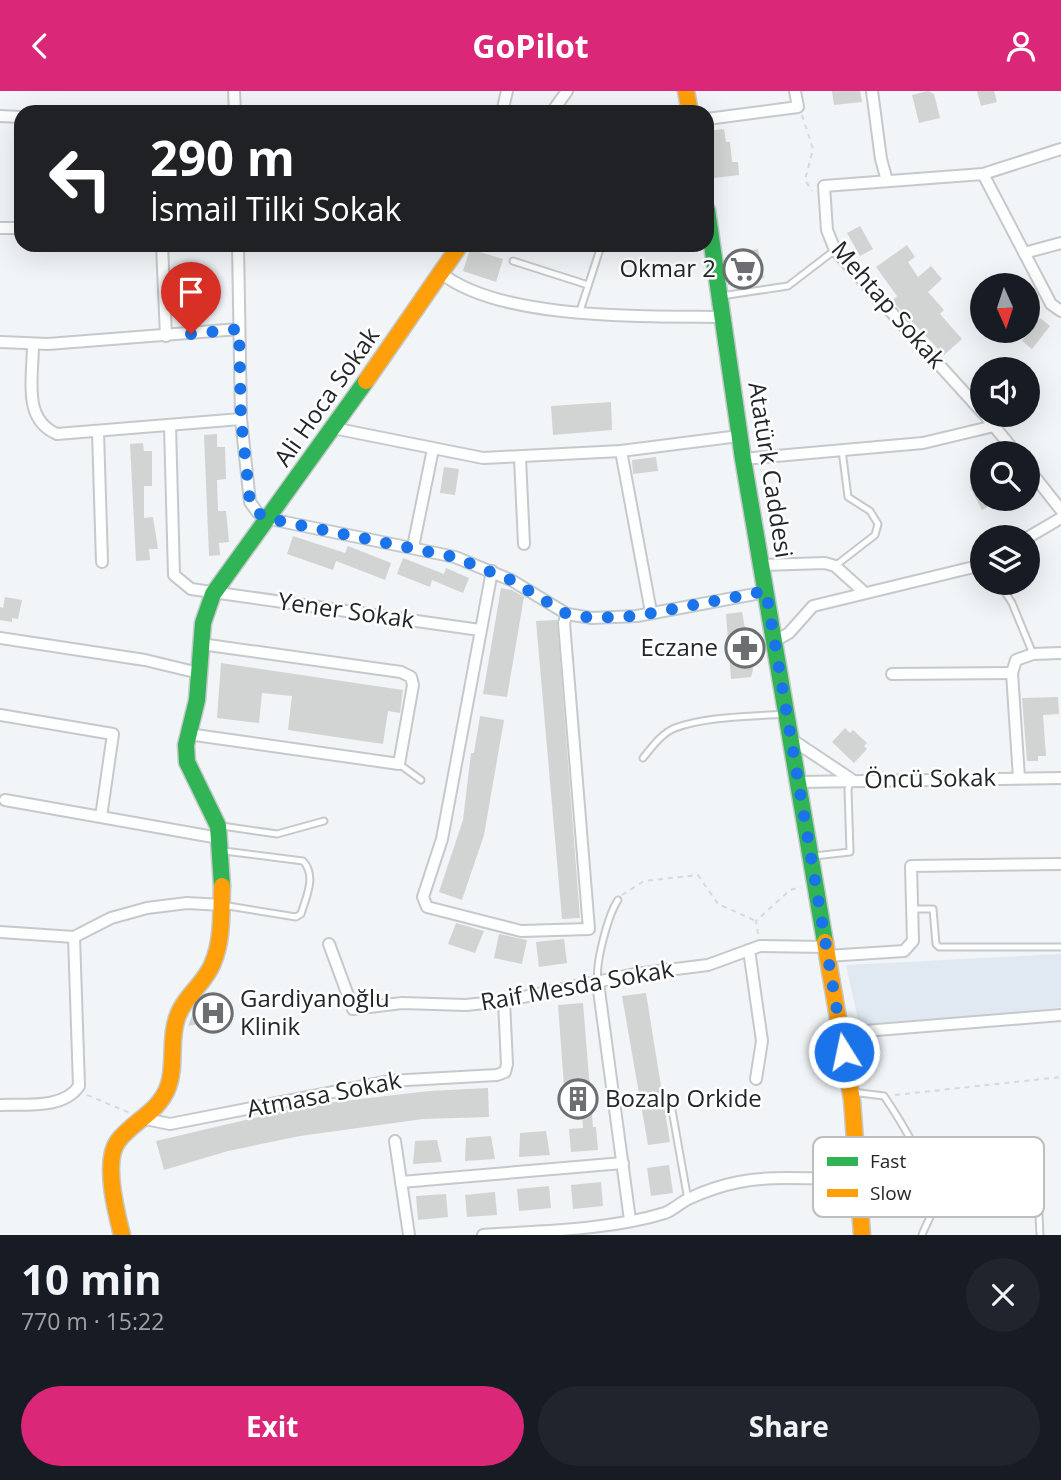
<!DOCTYPE html>
<html lang="en">
<head>
<meta charset="utf-8">
<style>
	:root { --surface:#171b24; --page:#20242c; --text:#f1f3f6; --muted:#9ea1a6; --accent:#db2777 }
	body { margin:0; font-family:"Open Sans",sans-serif; background:var(--page); color:var(--text); height:100vh; display:flex; flex-direction:column; font-size:26px; white-space:nowrap }
	* { box-sizing:border-box; margin:0 }
	p { font-size:23px; color:var(--muted) }
	.icon { flex:none; width:38px; height:38px; fill:none; stroke:currentColor; stroke-width:2; stroke-linecap:round; stroke-linejoin:round }
	.map { position:relative; height:1144px; overflow:hidden }
	.sheet { display:flex; flex-direction:column; background:var(--surface); flex:1 }
	.sheet>* { flex:none }
	.top-card { position:absolute; left:14px; top:14px; width:700px; height:147px; border-radius:21px; box-shadow:0 7px 28px #0002; background:#202124; color:#fff; overflow:hidden }
	.needle { width:46px; rotate:177deg }
	.controls { position:absolute; left:970px; top:182px; display:grid; gap:14px }
	.controls a { display:grid; place-items:center; width:70px; height:70px; border-radius:50%; background:var(--surface); box-shadow:0 7px 28px #0002; font-size:35px }
	.pin { position:absolute; display:grid; place-items:center; width:60px; height:60px; color:#fff; margin:-72px -30px; border-radius:50% 50% 50% 0; rotate:-45deg; box-shadow:0 0 7px #0007 }
	.pin .icon { rotate:45deg }
	.me { position:absolute; width:77px; margin:-38px; rotate:350deg; stroke-linejoin:round; filter:drop-shadow(0 0 5px #0008) }
	.turn { display:flex; align-items:center; gap:24px; height:147px; padding:0 21px; font-size:32px }
	.turn .icon { width:91px; height:91px; stroke-width:2.5 }
	.turn b { display:block; font-size:49px; line-height:60px }
	.round { display:grid; place-items:center; flex:none; width:74px; height:74px; border-radius:37px; background:var(--page) }
	.head { display:flex; align-items:center; justify-content:space-between; height:119px; padding:0 21px }
	h1 { font-size:42px; font-weight:700; line-height:52px }
	.primary-button { display:flex; gap:14px; margin-top:auto; padding:14px 21px }
	.primary-button a { flex:1; height:80px; border-radius:42px; background:var(--accent); color:#fff; font-size:28px; font-weight:700; line-height:80px; text-align:center }
	.primary-button a+a { background:var(--page); color:var(--text) }
	header { display:flex; justify-content:space-between; align-items:center; height:91px; padding:0 21px; background:var(--accent); color:#fff; font-size:32px; font-weight:700 }
	.map>svg:first-child { display:block }
	.built { fill:#e0e9f1 }
	.building { fill:#d2d3d3 }
	.lines { fill:none; stroke-linecap:round; stroke-linejoin:round }
	.lane-casing { stroke:#c6c9cb; stroke-width:9 }
	.street-casing { stroke:#c6c9cb; stroke-width:14 }
	.fast-casing { stroke:#c6c9cb; stroke-width:19 }
	.slow-casing { stroke:#c6c9cb; stroke-width:19 }
	.path { stroke:#d8d9d9; stroke-width:2; stroke-dasharray:5 5; stroke-linecap:butt }
	.lane { stroke:#fdfefe; stroke-width:5 }
	.street { stroke:#fdfefe; stroke-width:10 }
	.fast { stroke:#30b455; stroke-width:16 }
	.slow { stroke:#ff9f0a; stroke-width:16 }
	.route { stroke:#1a73e8; stroke-width:12; stroke-dasharray:0 21.6 }
	.labels { text-anchor:middle; stroke-width:5; stroke-linejoin:round; paint-order:stroke }
	.poi-label { font-size:24px; fill:#242628; stroke:#fff; text-anchor:end }
	.street-label { font-size:24px; fill:#242628; stroke:#fff }
	.key { fill:#fff; stroke:#bdbebe; stroke-width:2 }
	.key-label { font-size:19px; fill:#242628 }
</style>
</head>
<body>
<header><svg class="icon" aria-label="back" viewBox="0 0 24 24"><path d="M15 5l-7 7 7 7"/></svg>GoPilot<svg class="icon" aria-label="person" viewBox="0 0 24 24"><circle cx="12" cy="8" r="4"/><path d="M4 21q1-7 8-7t8 7"/></svg></header>
<div class="map">
<svg width="1061" height="1144" viewBox="0 0 1061 1144">
	<rect width="100%" height="100%" fill="#f1f5f8"/>
	<path class="built" d="M1061 863V916L980 927 859 933 846 874Z"/>
	<g class="building">
		<path d="M832 0H860L862 11 834 14Z"/>
		<path d="M928 0 934 3 940 27 919 32 912 4Z"/>
		<path d="M977 0H994L997 11 981 15Z"/>
		<path d="M724 38 726 51H730L732 71H738L739 84 714 87 707 40Z"/>
		<path d="M860 135 873 158 860 165 847 142Z"/>
		<path d="M907 154 915 166 908 171 918 186 931 175 942 188 928 201 944 219 940 223 962 248 944 264 892 210 897 205 876 176Z"/>
		<path d="M470 158 503 168 496 191 463 180Z"/>
		<path d="M758 158 764 187 728 194 727 164Z"/>
		<path d="M1040 227 1050 235 1032 258 1022 250Z"/>
		<path d="M611 311 612 339 553 344 551 315Z"/>
		<path d="M217 343V356H225L226 388 217 389 218 420H226L229 451 219 452 220 464 209 465 204 344Z"/>
		<path d="M143 352 144 360H152V395H144V427L153 426 158 458H149L150 469 136 470 130 353Z"/>
		<path d="M656 366 658 380 633 383 632 369Z"/>
		<path d="M444 376 459 378 455 404 440 402Z"/>
		<path d="M982 389V408H1003L982 419 970 396Z"/>
		<path d="M293 445 345 462 348 455 391 472 385 489 336 470 333 479 287 463Z"/>
		<path d="M403 467 444 483 446 477 469 487 463 502 432 489 430 496 397 483Z"/>
		<path d="M501 497 512 499 524 506 507 606 483 603Z"/>
		<path d="M5 506 22 509 18 528 12 527V531L0 529V516L3 517Z"/>
		<path d="M742 521 753 579 751 586 731 588 726 523Z"/>
		<path d="M557 529 580 827 562 828 536 530Z"/>
		<path d="M221 572 403 599 400 622 388 620 383 653 288 639 292 605 262 602 259 632 217 627Z"/>
		<path d="M1058 606 1059 623 1043 624 1046 665H1038V670H1027L1022 607Z"/>
		<path d="M480 625 504 629 484 744 462 809 439 801 463 729 471 662H474Z"/>
		<path d="M845 637 850 642 853 639 867 652 864 655 867 658 854 672 832 651Z"/>
		<path d="M456 832 484 840 475 862 448 853Z"/>
		<path d="M499 843 527 849 522 873 494 867Z"/>
		<path d="M564 848 567 872 539 876 536 851Z"/>
		<path d="M646 902 670 1051 648 1054 622 905Z"/>
		<path d="M583 912 593 1036H596L598 1059 571 1061 569 1038 583 1037 582 1021 566 1022 558 914Z"/>
		<path d="M233 915 234 926 188 935 195 917Z"/>
		<path d="M488 997 489 1026 423 1028 300 1045 228 1060 164 1079 156 1050 309 1014 429 1000Z"/>
		<path d="M546 1040 550 1064 519 1066 520 1042Z"/>
		<path d="M491 1045 495 1068 465 1070 466 1047Z"/>
		<path d="M437 1049 442 1071 413 1073 415 1050Z"/>
		<path d="M669 1074 673 1102 651 1105 647 1077Z"/>
		<path d="M601 1091 603 1115 573 1118 571 1094Z"/>
		<path d="M549 1095 551 1117 519 1120 517 1098Z"/>
		<path d="M495 1101 497 1124 467 1126 465 1104Z"/>
		<path d="M446 1103 448 1126 418 1129 416 1105Z"/>
	</g>
	<g class="lines">
		<g class="lane-casing">
			<g id="lane">
				<path d="M513 170 588 194"/>
				<path d="M721 205 788 195 835 159"/>
				<path d="M580 220 600 158"/>
				<path d="M835 475 875 444 878 433 870 420 848 406 842 359"/>
				<path d="M999 492 1012 512 1033 563"/>
				<path d="M643 667C652 656 662 642 675 637 708 625 749 626 784 623"/>
				<path d="M399 673 421 689"/>
				<path d="M222 735 277 743 324 730"/>
				<path d="M814 765 850 761 848 698 851 689"/>
				<path d="M222 814 296 826 301 823C306 806 317 785 303 770L224 760"/>
				<path d="M912 818H933L936 853 939 856H1061"/>
				<path d="M598 890C595 873 608 824 618 809"/>
				<path d="M852 1001 884 1005C899 1027 937 1088 934 1114 933 1123 925 1135 922 1144"/>
				<path d="M672 1019 688 1109"/>
				<path d="M918 1067C951 1066 1017 1065 1034 1100 1040 1113 1039 1130 1040 1144"/>
			</g>
		</g>
		<g class="street-casing">
			<g id="street">
				<path d="M234 0 235 21"/>
				<path d="M872 0 881 68 887 90"/>
				<path d="M502 21 507 0"/>
				<path d="M552 21 567 0"/>
				<path d="M0 25 21 26"/>
				<path d="M707 28 798 16 795 0"/>
				<path d="M983 83 1051 213 1061 220"/>
				<path d="M0 137H21"/>
				<path d="M162 154 166 245"/>
				<path d="M238 154 241 328 250 411 258 422 270 428 455 466 511 489 567 523 592 527 637 525 766 501"/>
				<path d="M1024 162 1061 152"/>
				<path d="M441 182C501 230 649 225 724 226"/>
				<path d="M0 251 48 253 239 238"/>
				<path d="M33 253C33 287 22 328 57 343L241 328"/>
				<path d="M982 321 835 159 827 139 824 95 983 83 1061 58"/>
				<path d="M985 324 1016 362"/>
				<path d="M170 335 174 484 191 498 480 539"/>
				<path d="M333 337 483 367 621 360 739 345"/>
				<path d="M98 341 102 471"/>
				<path d="M621 360 651 521"/>
				<path d="M520 367 524 453"/>
				<path d="M743 368 923 352 994 335"/>
				<path d="M1027 376 1061 419"/>
				<path d="M1027 447 1061 427"/>
				<path d="M413 456 433 358"/>
				<path d="M762 474 825 472 835 475 865 502"/>
				<path d="M492 480 442 748 423 806 427 816 521 840 589 838 564 532 567 523"/>
				<path d="M0 547 145 569 199 582"/>
				<path d="M775 550 789 542 813 515 982 474"/>
				<path d="M892 583 1012 582"/>
				<path d="M0 624 113 643 101 726"/>
				<path d="M188 643 399 673 413 594 411 586 401 581 201 553"/>
				<path d="M791 648 851 688"/>
				<path d="M1019 687 1012 582 1016 569 1033 563 1061 562"/>
				<path d="M798 691 1061 687"/>
				<path d="M5 709 219 747"/>
				<path d="M0 841 74 846 111 827 147 817 187 812 222 814"/>
				<path d="M329 853 353 918 402 912 466 914 504 910 635 883 708 874 760 855 826 856"/>
				<path d="M749 859 762 950 756 988"/>
				<path d="M827 865 904 860 913 850 911 775 1061 773"/>
				<path d="M598 892 630 1129"/>
				<path d="M840 942 1061 924"/>
				<path d="M0 1014C25 1013 64 1018 79 995L74 846"/>
				<path d="M145 1028 170 1033 389 990 497 984 505 981 507 973 504 910"/>
				<path d="M395 1050 409 1144"/>
				<path d="M401 1091 623 1072"/>
				<path d="M483 1144C540 1140 610 1139 665 1122 673 1119 680 1112 688 1108 703 1101 723 1094 739 1091 779 1083 817 1090 857 1086"/>
			</g>
		</g>
		<g class="fast-casing">
			<g id="fast">
				<path d="M707 119 743 368 825 851"/>
				<path d="M222 795 218 735 187 671 186 654 197 609 203 532 213 503 366 290"/>
			</g>
		</g>
		<g class="slow-casing">
			<g id="slow">
				<path d="M686 0 690 21"/>
				<path d="M366 290 460 154"/>
				<path d="M825 851 852 1009 862 1144"/>
				<path d="M122 1144C116 1121 103 1070 118 1050 132 1031 159 1021 168 996 176 975 169 949 177 927 183 907 204 893 212 874 223 850 221 821 222 795"/>
			</g>
		</g>
		<g class="path">
			<path d="M802 24 813 58 805 89 812 100"/>
			<path d="M622 804 644 790 698 784 718 813 756 830"/>
			<path d="M758 843 756 830 790 799 801 796"/>
			<path d="M87 1004 130 1022"/>
			<path d="M895 1004 1061 986"/>
		</g>
		<use href="#lane" class="lane"/>
		<use href="#street" class="street"/>
		<use href="#fast" class="fast"/>
		<use href="#slow" class="slow"/>
	</g>
	<g class="lines">
		<path class="route" d="M191 243 239 238 241 328 250 411 258 422 270 428 454 466 511 489 567 523 592 527 637 525 766 500 844 961"/>
	</g>
	<defs>
		<g id="supermarket-ring" transform="scale(2.0125)"><circle r="9.5" fill="#fff" stroke="#6c6e71" stroke-width="1.5"/><path d="M-6-5.5h2.5l.6 2H6L4.5 2H-2.5L-4.4-4H-6ZM-1.5 3.2a1.3 1.3 0 1 0 .1 0ZM3 3.2a1.3 1.3 0 1 0 .1 0Z" fill="#6c6e71"/></g>
		<g id="pharmacy-ring" transform="scale(2.0125)"><circle r="9.5" fill="#fff" stroke="#6c6e71" stroke-width="1.5"/><path d="M-2-6h4v4h4v4h-4v4h-4v-4h-4v-4h4Z" fill="#6c6e71"/></g>
		<g id="hospital-ring" transform="scale(2.0125)"><circle r="9.5" fill="#fff" stroke="#6c6e71" stroke-width="1.5"/><path d="M-5-5h3v3.5h4V-5h3V5h-3V1.5h-4V5h-3Z" fill="#6c6e71"/></g>
		<g id="building-ring" transform="scale(2.0125)"><circle r="9.5" fill="#fff" stroke="#6c6e71" stroke-width="1.5"/><path d="M-4-6H4V6H1V3H-1V6H-4ZM-2.5-4.3h1.7v1.8h-1.7ZM.8-4.3h1.7v1.8H.8ZM-2.5-1h1.7V.8h-1.7ZM.8-1h1.7V.8H.8Z" fill="#6c6e71"/></g>
	</defs>
	<g fill-rule="evenodd">
		<use href="#supermarket-ring" x="743" y="178"/>
		<use href="#pharmacy-ring" x="745" y="557"/>
		<use href="#hospital-ring" x="213" y="922"/>
		<use href="#building-ring" x="578" y="1008"/>
	</g>
	<g class="labels">
		<g class="poi-label">
			<text x="716" y="186">Okmar 2</text>
			<text x="718" y="565">Eczane</text>
			<text x="240" y="916" text-anchor="start">Gardiyanoğlu<tspan x="240" dy="28">Klinik</tspan></text>
			<text x="605" y="1016" text-anchor="start">Bozalp Orkide</text>
		</g>
		<g class="street-label">
			<text transform="translate(888 214) rotate(49)" y="8">Mehtap Sokak</text>
			<text transform="translate(327 306) rotate(-55)" y="8">Ali Hoca Sokak</text>
			<text transform="translate(770 379) rotate(81)" y="8">Atatürk Caddesi</text>
			<text transform="translate(346 520) rotate(8)" y="8">Yener Sokak</text>
			<text transform="translate(930 688) rotate(-1)" y="8">Öncü Sokak</text>
			<text transform="translate(577 895) rotate(-10)" y="8">Raif Mesda Sokak</text>
			<text transform="translate(324 1004) rotate(-11)" y="8">Atmasa Sokak</text>
		</g>
	</g>
	<rect x="813" y="1046" width="231" height="80" rx="10" class="key"/>
	<rect x="827" y="1066" width="31" height="9" fill="#30b455"/>
	<rect x="827" y="1098" width="31" height="8" fill="#ff9f0a"/>
	<g class="key-label">
		<text x="870" y="1077">Fast</text>
		<text x="870" y="1109">Slow</text>
	</g>
</svg>
<div class="controls">
<a><svg class="needle" viewBox="-14 -14 28 28"><path d="M0-13l5 13h-10z" fill="#e53935"/><path d="M0 13l5-13h-10z" fill="#9ea1a6"/></svg></a>
<a><svg class="icon" aria-label="sound" viewBox="0 0 24 24"><path d="M4 9h4l5-4v14l-5-4H4zM17 9q2 3 0 6"/></svg></a>
<a><svg class="icon" aria-label="search" viewBox="0 0 24 24"><circle cx="10" cy="10" r="6"/><path d="M15 15l6 6"/></svg></a>
<a><svg class="icon" aria-label="layers" viewBox="0 0 24 24"><path d="M12 4l9 5-9 5-9-5zM3 14l9 5 9-5"/></svg></a>
</div>
<div class="pin" style="left:191px;top:243px;background:#d93025"><svg class="icon" aria-label="arrive" viewBox="0 0 24 24"><path d="M6 21V4h12l-3 4 3 4H6"/></svg></div>
<svg class="me" style="left:844px;top:961px" viewBox="-20 -20 40 40"><circle r="17" fill="#1a73e8" stroke="#fff" stroke-width="3"/><path d="M0-11L8 9 0 5-8 9z" fill="#fff"/></svg>
<div class="top-card">
<div class="turn"><svg class="icon" aria-label="left" viewBox="0 0 24 24"><path d="M17 20v-9H6M10 6l-5 5 5 5"/></svg><div><b>290 m</b>İsmail Tilki Sokak</div></div>
</div>
</div>
<section class="sheet">
<div class="head"><div><h1>10 min</h1><p>770 m · 15:22</p></div><a class="round"><svg class="icon" aria-label="close" viewBox="0 0 24 24"><path d="M6 6l12 12M18 6L6 18"/></svg></a></div>
<div class="primary-button"><a>Exit</a><a>Share</a></div>
</section>
</body>
</html>
